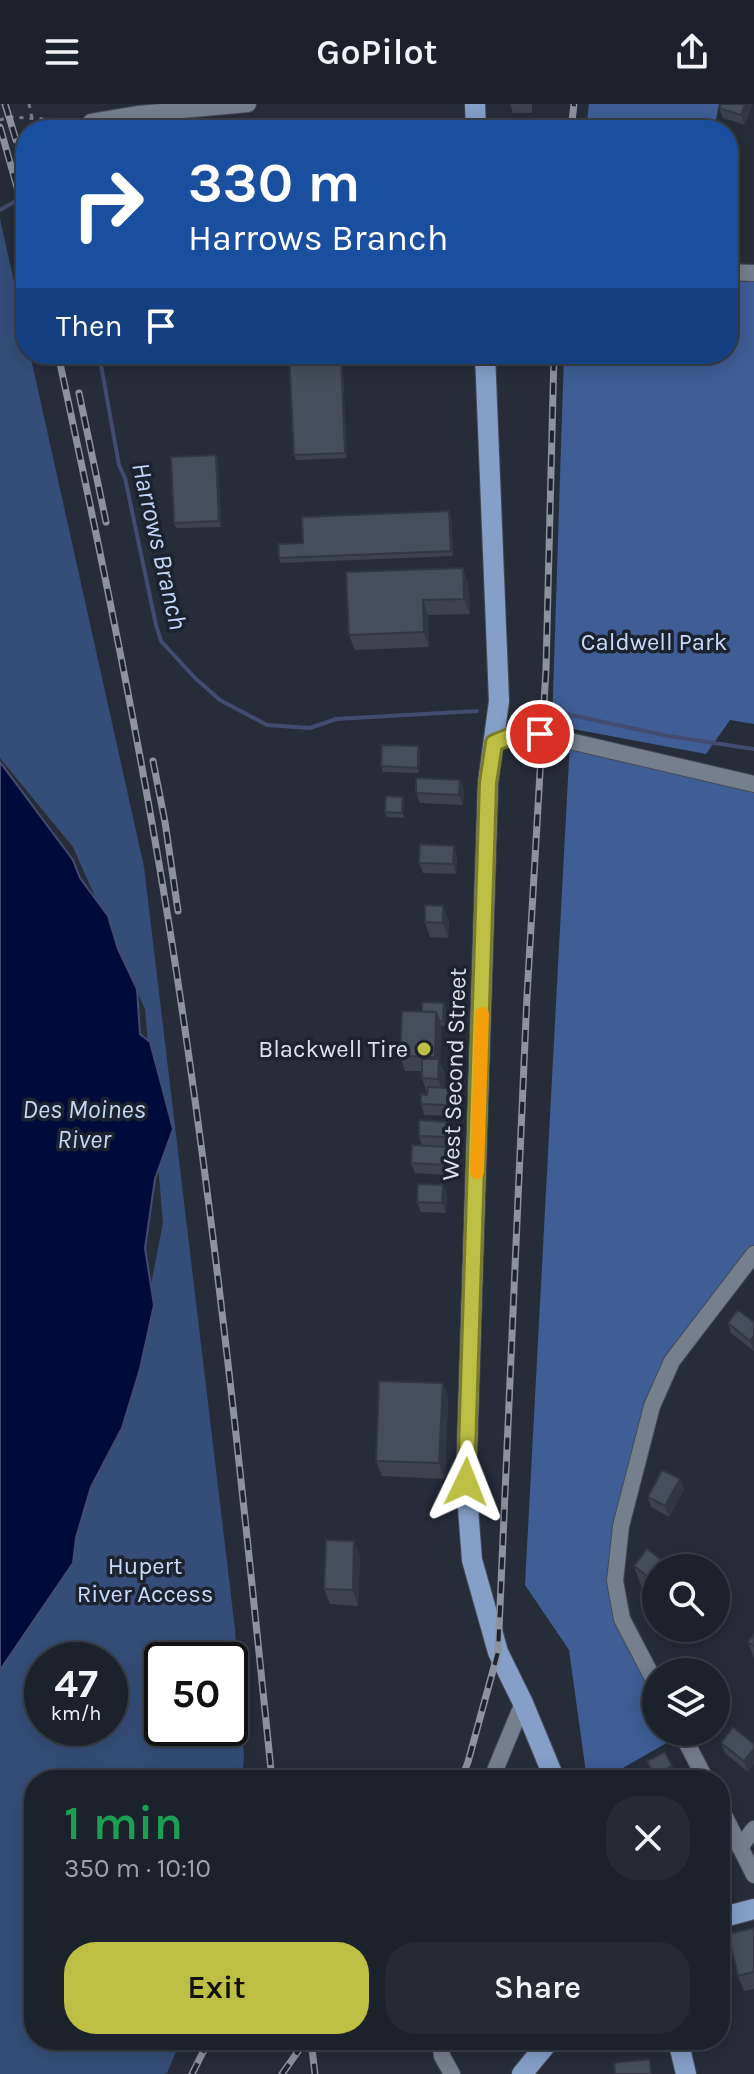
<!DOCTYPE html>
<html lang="en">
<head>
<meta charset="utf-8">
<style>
	:root { --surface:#1c222b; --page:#252a33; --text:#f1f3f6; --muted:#a0a4a9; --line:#3a3f47; --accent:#bcbf44 }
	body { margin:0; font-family:Karla,sans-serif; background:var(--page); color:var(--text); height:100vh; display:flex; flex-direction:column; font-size:30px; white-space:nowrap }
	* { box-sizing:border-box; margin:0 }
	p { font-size:26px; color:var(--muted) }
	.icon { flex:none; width:44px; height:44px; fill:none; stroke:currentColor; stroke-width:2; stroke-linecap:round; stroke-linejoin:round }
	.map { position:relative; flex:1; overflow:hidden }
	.sheet { position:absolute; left:24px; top:1666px; width:706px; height:280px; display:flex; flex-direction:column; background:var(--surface); border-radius:32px; box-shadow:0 4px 20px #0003,0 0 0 2px var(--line) }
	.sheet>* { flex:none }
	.hud { position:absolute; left:16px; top:16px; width:722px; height:244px; border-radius:32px; box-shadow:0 4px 20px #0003,0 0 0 2px var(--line); background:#1a4fa0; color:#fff; overflow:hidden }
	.fabs { position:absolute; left:642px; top:1450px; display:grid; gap:16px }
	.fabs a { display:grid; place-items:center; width:88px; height:88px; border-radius:50%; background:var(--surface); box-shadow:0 4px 20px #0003,0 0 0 2px var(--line); font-size:40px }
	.speed { position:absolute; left:24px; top:1538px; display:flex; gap:16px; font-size:40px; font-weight:700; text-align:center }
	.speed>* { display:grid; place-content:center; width:104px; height:104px; border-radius:50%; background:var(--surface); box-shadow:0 4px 20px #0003,0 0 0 2px var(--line); line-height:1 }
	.speed small { font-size:20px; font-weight:400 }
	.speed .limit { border:4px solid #111; border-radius:12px; background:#fff; color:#111 }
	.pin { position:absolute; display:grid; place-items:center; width:68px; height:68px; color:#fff; margin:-34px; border:4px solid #fff; border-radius:50%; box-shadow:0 2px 8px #0007 }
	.me { position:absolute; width:88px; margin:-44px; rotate:2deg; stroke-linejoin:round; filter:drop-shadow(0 0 6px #0008) }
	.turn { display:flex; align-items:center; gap:28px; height:168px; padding:0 40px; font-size:36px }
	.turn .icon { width:104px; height:104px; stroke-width:2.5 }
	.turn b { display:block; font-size:56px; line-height:68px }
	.then { display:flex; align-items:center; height:76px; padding:0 40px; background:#0003; gap:16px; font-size:30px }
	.round { display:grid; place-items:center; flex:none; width:84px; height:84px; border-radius:32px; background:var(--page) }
	.summary { display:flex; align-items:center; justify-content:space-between; height:136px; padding:0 40px }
	h1 { font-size:48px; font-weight:600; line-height:60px; color:#1e9e55 }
	.primary-button { display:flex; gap:16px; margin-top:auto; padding:16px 40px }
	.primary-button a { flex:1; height:92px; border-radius:32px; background:var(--accent); color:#111; font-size:32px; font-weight:600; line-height:92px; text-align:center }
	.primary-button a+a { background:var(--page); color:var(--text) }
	header { display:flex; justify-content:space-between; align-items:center; height:104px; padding:0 40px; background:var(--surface); font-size:36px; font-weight:600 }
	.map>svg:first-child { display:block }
	.green { fill:#354e79; fill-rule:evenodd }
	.forest { fill:#3f5e95 }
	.water { fill:#000a3b; stroke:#424b70; stroke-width:2 }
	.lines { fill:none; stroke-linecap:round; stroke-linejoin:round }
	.stream { stroke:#424b70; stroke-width:4 }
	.minor-casing { stroke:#454a55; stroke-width:18 }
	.major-casing { stroke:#454a55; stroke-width:22 }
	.path { stroke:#797f8a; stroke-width:3; stroke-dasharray:4 6; stroke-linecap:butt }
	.minor { stroke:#767f8d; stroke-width:16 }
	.major { stroke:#869fc9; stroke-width:20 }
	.rail-casing { stroke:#8d939d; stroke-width:7 }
	.rail { stroke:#1c232f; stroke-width:4; stroke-dasharray:12; stroke-linecap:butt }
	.wall { fill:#3c434e }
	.shaded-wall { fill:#313740 }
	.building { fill:#464e5b; stroke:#313740; stroke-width:2 }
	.route-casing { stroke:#7a7c2c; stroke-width:20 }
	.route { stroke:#bcbf44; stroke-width:14 }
	.slow { stroke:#f59e0b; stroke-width:14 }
	.poi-dot { fill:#bcbf44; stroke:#1c232f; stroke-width:3 }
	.labels { text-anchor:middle; stroke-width:7; stroke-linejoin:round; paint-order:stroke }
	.park-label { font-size:24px; fill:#c7dbfc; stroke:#1c232f }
	.poi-label { font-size:24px; fill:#dde2ea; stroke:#1c232f; text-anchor:end }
	.street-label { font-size:24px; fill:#dde2ea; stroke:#1c232f }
	.water-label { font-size:26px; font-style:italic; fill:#c3d7f8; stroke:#1c232f }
</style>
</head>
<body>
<header><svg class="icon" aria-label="menu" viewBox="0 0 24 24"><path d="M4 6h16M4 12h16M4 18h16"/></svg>GoPilot<svg class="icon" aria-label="share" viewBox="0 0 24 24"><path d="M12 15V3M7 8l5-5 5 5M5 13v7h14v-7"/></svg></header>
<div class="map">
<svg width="754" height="1970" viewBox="0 0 754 1970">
	<rect width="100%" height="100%" fill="#262d39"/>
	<path class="green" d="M0 115 26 231V250H30L144 763 235 1525 244 1651 242 1676H34V1936H181L167 1969 163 1970H0V1533L138 1248 163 1119 145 905 73 743 0 654ZM42 1556H110V1624H42ZM162 1556H230V1624H162Z"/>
	<g class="forest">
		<path d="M589 0H719L714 26H586Z"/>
		<path d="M728 177 754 178V620L730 616 706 650 552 621 564 250H728Z"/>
		<path d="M570 637 754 680V1150L738 1170 652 1302 615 1477 656 1580V1628L682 1630 602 1676H587L569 1546 525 1481Z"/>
	</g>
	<path class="water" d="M0 658 73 756 80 774 108 812 118 845 137 885 140 930 150 938 173 1025 155 1075 145 1144 154 1201 140 1265 122 1324 91 1383 76 1434 73 1459 0 1566Z"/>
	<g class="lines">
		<g class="stream">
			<path d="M0 106 26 91"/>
			<path d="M99 250 119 361 125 374 156 521 161 537 195 574 220 596 267 621 310 624 336 615 477 607"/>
			<path d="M516 609 535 604 548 606 668 632 754 645"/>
		</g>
		<g class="minor-casing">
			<g id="minor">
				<path d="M91 18 139 10 248 0"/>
				<path d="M728 168 754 169"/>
				<path d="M494 639 516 630H540L754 680"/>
				<path d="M656 1580 622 1515 615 1477 621 1422 652 1302 672 1257 754 1150"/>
				<path d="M681 1628 706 1676"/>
				<path d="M491 1676 523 1599"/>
				<path d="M720 1703 754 1771"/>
				<path d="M740 1743 754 1725"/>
				<path d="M440 1936 442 1952 452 1970"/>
			</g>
		</g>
		<g class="major-casing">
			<g id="major">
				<path d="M475 0 476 26"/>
				<path d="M485 250 499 597 488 679 466 1378 472 1456 498 1548 523 1599 555 1676"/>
				<path d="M720 1814 754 1805"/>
				<path d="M678 1936 686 1970"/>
				<path d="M522 1970 550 1936"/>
			</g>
		</g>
		<g class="path">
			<path d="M29 0 32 14"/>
			<path d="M0 16 9 13 76 17"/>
		</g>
		<use href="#minor" class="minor"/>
		<use href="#major" class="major"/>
		<g class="rail-casing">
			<g id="rail">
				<path d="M5 0 16 36"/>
				<path d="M0 23 26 115"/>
				<path d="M571 26 574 0"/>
				<path d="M58 250C105 468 150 685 182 905 220 1161 246 1419 272 1676"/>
				<path d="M79 289 106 418"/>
				<path d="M153 657 165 718 178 807"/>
				<path d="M461 1676 468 1658 498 1548 527 892 546 565 554 250"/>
				<path d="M311 1936 315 1970"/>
				<path d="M192 1970 209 1936"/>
				<path d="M282 1970 306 1936"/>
			</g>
		</g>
		<use href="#rail" class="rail"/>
	</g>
	<g class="wall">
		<path d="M510 0H532V9H513Z"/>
		<path d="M752 0 745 21 723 14 719 4Z"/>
		<path d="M289 250H342L347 354 296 356 294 351Z"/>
		<path d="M218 356 221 423 176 424 174 419Z"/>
		<path d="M451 412 453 452 280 459 279 454 303 439Z"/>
		<path d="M346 468 468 479 470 510 428 511 429 543 355 546 349 531Z"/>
		<path d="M418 642 420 647 419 669 383 668 381 662Z"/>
		<path d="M460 676 464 686 463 701 420 699 416 689Z"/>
		<path d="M404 698V714L387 713 385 708Z"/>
		<path d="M457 752 456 770 423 769 419 759Z"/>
		<path d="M443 802 449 817 448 834 430 833 425 818Z"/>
		<path d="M444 899 446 904 445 922H441L440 959 445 970 444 984H448L452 994 451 1012 424 1011 421 1000 427 989 422 974V967H405L400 952 422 908Z"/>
		<path d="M446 1018 450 1028 449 1044H447L450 1053V1071L415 1069 411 1059 422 1042 419 1032Z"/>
		<path d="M443 1081 447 1092 446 1109 421 1108 417 1098Z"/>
		<path d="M754 1218V1247L731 1229 728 1219Z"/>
		<path d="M443 1279 448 1294 445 1375 382 1372 376 1357Z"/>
		<path d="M680 1375 684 1386 669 1413 651 1403 648 1393Z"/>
		<path d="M360 1452 358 1502 330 1500 324 1485Z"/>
		<path d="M634 1462 656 1464V1499L644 1490Z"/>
		<path d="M754 1530V1554L748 1538Z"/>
		<path d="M733 1623 748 1668 725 1649 721 1639Z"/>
		<path d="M647 1657 672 1662 676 1672 668 1676H655Z"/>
		<path d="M754 1824V1885L744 1887 738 1872Z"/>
		<path d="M720 1849 727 1874 720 1876Z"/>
	</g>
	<g class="shaded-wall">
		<path d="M745 0H752L745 21 741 11Z"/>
		<path d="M341 250H342L347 354 345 349Z"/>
		<path d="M216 351 218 356 221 423 219 417Z"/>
		<path d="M449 407 451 412 453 452 451 447Z"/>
		<path d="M463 464 468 479 470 510 464 495Z"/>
		<path d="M423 496 428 511 429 543 424 528Z"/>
		<path d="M418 642 420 647 419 669 418 664Z"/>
		<path d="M460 676 464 686 463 701 459 691Z"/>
		<path d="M403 693 404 698V714L402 709Z"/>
		<path d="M454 742 457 752 456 770 453 760Z"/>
		<path d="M443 802 449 817 448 834 443 819Z"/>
		<path d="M444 899 446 904 445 922 443 917Z"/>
		<path d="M436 908 442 924 440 959 445 970 444 990 438 975 439 964 435 953Z"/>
		<path d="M448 984 452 994 451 1012 447 1001Z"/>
		<path d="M446 1018 450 1028 449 1044 445 1033Z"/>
		<path d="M446 1043 450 1053V1071L446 1061Z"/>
		<path d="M443 1081 447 1092 446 1109 442 1099Z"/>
		<path d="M754 1232V1247L750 1237Z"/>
		<path d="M443 1279 448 1294 445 1375 439 1359Z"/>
		<path d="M680 1375 684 1386 669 1413 665 1402Z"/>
		<path d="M354 1437 360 1452 358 1502 353 1486Z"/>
		<path d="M754 1645V1660L748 1668 744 1657Z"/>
	</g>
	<g class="building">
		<path d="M721 0H745L741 11 719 4Z"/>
		<path d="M289 250H341L345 349 294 351Z"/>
		<path d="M216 351 219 417 174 419 171 353Z"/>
		<path d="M449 407 451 447 279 454 278 440 303 439 302 413Z"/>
		<path d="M463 464 464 495 423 496 424 528 349 531 346 468Z"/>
		<path d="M382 641 418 642V664L381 662Z"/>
		<path d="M416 674 460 676 459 691 416 689Z"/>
		<path d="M386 692 403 693 402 709 385 708Z"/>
		<path d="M420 740 454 742 453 760 419 759Z"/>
		<path d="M425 801 443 802V819L425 818Z"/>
		<path d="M422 898 444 899 443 917H439L436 908H422Z"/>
		<path d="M402 907 436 908 435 953 400 952Z"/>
		<path d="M422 955H439L438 975 422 974Z"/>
		<path d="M428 983 448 984 447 1001 421 1000V990L427 991Z"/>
		<path d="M419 1016 446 1018 445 1033 419 1032Z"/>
		<path d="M412 1041 446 1043V1061L411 1059Z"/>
		<path d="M418 1080 443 1081 442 1099 417 1098Z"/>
		<path d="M738 1206 754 1218V1232L750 1237 728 1219Z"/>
		<path d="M379 1277 443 1279 439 1359 376 1357Z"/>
		<path d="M662 1366 680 1375 665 1402 648 1393Z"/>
		<path d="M326 1436 354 1437 353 1486 324 1485Z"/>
		<path d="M647 1445 671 1463 656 1464V1479L634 1462Z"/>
		<path d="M754 1530V1542L748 1538Z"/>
		<path d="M733 1623 754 1640V1645L744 1657 721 1639Z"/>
		<path d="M665 1648 672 1662 654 1671 647 1657Z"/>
		<path d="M754 1824V1868L738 1872 728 1830Z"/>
		<path d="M720 1849 725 1869 720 1870Z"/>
		<path d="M650 1955 651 1970H615L614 1959Z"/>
	</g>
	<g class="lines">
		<g class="route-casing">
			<path id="route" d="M466 1378 488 679 494 639 516 630H540"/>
		</g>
		<use href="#route" class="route"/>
		<path class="slow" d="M477 1068 482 910"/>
	</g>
	<circle class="poi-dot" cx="424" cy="945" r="8"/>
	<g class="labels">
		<g class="park-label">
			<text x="654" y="546">Caldwell Park</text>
			<text x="145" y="1470">Hupert<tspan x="145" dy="28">River Access</tspan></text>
		</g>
		<g class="poi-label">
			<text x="408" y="953">Blackwell Tire</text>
		</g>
		<g class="street-label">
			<text transform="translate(454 970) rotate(-88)" y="8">West Second Street</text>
		</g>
		<g class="water-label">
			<text transform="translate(160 442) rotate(77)" y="9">Harrows Branch</text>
			<text x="84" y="1014">Des Moines<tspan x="84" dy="30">River</tspan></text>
		</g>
	</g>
</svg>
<div class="fabs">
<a><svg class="icon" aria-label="search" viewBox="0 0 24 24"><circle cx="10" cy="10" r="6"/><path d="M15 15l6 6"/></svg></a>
<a><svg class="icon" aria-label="layers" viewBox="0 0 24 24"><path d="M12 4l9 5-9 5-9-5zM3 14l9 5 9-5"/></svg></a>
</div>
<div class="speed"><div>47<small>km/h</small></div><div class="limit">50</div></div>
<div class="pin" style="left:540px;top:630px;background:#d93025"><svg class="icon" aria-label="arrive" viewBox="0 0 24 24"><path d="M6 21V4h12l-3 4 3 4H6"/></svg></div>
<svg class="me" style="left:466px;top:1378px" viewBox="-20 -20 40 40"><path d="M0-17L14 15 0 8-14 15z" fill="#bcbf44" stroke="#fff" stroke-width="4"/></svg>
<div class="hud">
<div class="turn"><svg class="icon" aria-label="right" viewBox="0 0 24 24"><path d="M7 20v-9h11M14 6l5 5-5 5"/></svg><div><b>330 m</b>Harrows Branch</div></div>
<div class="then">Then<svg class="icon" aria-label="arrive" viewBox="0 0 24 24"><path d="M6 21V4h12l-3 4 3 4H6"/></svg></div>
</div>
<section class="sheet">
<div class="summary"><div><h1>1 min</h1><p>350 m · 10:10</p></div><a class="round"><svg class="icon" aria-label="close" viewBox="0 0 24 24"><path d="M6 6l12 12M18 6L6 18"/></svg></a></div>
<div class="primary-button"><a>Exit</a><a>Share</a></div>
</section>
</div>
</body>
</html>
